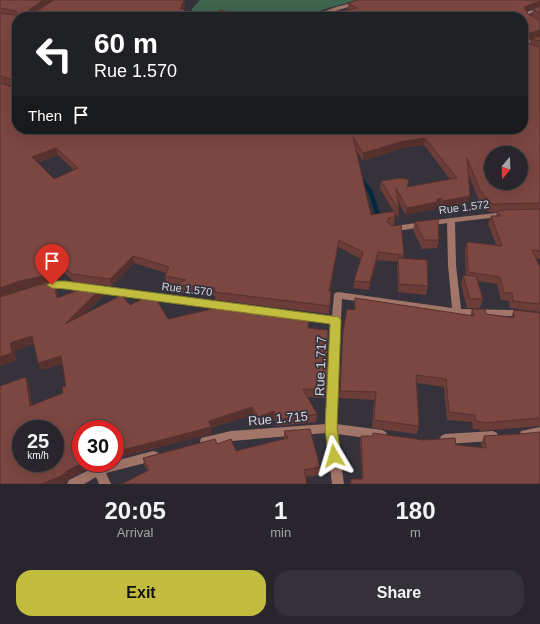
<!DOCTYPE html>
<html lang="en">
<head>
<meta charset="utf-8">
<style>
	:root { --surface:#28262c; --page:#343238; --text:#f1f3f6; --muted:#a5a5a9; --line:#444348; --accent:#c2bd3f }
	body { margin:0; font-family:Helvetica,sans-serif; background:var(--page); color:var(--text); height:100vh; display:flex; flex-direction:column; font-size:15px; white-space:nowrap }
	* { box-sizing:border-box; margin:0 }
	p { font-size:13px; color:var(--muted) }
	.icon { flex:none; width:22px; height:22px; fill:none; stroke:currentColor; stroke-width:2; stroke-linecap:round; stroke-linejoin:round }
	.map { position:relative; height:484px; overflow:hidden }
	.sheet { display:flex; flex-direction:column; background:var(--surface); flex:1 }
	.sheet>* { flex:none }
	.guide { position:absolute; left:12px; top:12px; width:516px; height:122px; border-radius:16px; box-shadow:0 4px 16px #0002,0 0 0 1px var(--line); background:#202124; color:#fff; overflow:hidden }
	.needle { width:26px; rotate:199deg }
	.fabs { position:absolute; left:484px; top:146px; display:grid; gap:8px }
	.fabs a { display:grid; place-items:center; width:44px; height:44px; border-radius:50%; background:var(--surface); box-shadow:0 4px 16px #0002,0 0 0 1px var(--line); font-size:20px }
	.speed { position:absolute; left:12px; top:420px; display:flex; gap:8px; font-size:20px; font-weight:700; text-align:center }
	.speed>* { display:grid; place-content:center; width:52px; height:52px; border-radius:50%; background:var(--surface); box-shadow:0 4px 16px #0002,0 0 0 1px var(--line); line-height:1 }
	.speed small { font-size:10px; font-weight:400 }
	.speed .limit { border:6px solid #d22; background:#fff; color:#111 }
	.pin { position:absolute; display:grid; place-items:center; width:34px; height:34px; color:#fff; margin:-41px -17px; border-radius:50% 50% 50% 0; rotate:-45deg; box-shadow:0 0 4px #0007 }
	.pin .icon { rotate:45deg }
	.me { position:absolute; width:44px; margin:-22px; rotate:353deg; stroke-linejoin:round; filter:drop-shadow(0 0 3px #0008) }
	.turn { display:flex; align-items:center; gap:14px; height:84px; padding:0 16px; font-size:18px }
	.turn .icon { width:52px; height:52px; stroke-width:2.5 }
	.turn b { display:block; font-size:28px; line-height:34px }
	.then { display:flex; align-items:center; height:38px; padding:0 16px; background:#0003; gap:8px; font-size:15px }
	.eta { display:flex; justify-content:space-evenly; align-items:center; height:68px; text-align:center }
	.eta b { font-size:24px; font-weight:700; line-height:28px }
	.primary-button { display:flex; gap:8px; margin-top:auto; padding:8px 16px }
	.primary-button a { flex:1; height:46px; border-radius:16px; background:var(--accent); color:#111; font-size:16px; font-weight:700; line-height:46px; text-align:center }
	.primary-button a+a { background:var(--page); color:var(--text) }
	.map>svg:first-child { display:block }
	.green { fill:#3e654d }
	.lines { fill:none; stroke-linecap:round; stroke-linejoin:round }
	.stream-far1 { stroke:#00283d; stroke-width:3.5 }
	.stream { stroke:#00283d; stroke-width:4.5 }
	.street { fill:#a27569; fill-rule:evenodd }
	.wall { fill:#6b3c38; fill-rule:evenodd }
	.shaded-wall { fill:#57312e }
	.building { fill:#7c4641; stroke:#57312e; fill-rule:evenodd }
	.route { fill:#c2bd3f; stroke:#7e7b29 }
	.labels { text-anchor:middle; stroke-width:3.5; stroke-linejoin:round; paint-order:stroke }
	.street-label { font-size:11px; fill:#d8d6dc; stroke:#35323b }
	.near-street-label { font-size:13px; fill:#d8d6dc; stroke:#35323b }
</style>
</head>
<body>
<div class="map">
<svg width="540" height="484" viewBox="0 0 540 484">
	<rect width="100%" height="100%" fill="#35323b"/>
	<path class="green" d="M200 0H358L325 9 301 17H193L192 9Z"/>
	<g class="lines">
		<g class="stream-far1">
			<path d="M0 83 17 88"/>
			<path d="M361 178 367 187"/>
		</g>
		<path class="stream" d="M366 186 370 191 380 220"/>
		<g class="street">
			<path d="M363 0H370L317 17H310L336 7Z"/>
			<path d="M540 7V10L529 14 531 17 540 23V26L527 19 524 13Z"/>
			<path d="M540 36V40L523 45V41L533 40Z"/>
			<path d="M505 212H508L509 214 508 216 455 222 456 265 461 309 514 310 540 314V320L514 316 457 315 342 299 336 424 382 430 386 432 387 435 386 438 382 440 337 434 344 484H332L326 433 231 441 205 447 201 446 200 442 201 438 231 431 326 424 331 323 298 318 295 317 293 315 295 313 298 312 332 316 334 295 335 293 338 292 452 308 448 265 447 223 391 232 388 231 387 229 388 227 451 218Z"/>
			<path d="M65 282 223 303 226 304 227 306 226 308 223 309 65 288 44 289 41 288 40 286 41 284 44 283Z"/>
			<path d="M540 427V437L525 439 521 437 520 434 521 431Z"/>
			<path d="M493 431 497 433 498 436 497 439 493 441 445 444 441 442 440 439 441 436 445 434Z"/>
			<path d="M153 451 157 452 159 456 157 460 106 473 111 484H99L96 477 84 484H67L69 480 99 465 115 463V461Z"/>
		</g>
	</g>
	<g class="wall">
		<path d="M0 0H185V4L183 9 185 15V17H17V129L349 9H348V3L526 11 528 14 538 19 531 15 533 9 540 6V259L536 258 540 267V312L510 308 509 301 501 300 497 284 478 281 483 299 480 308H467L461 284 463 275H466L465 249 467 242 496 245 488 224 491 216H496L497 212H489L478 198 468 173 467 203 441 208 440 206H436L435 209 405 215 398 200 399 210 398 218 395 213V217L394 225H391L404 255 403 258 428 286 426 295 398 292 397 267 398 262 377 260 369 290 353 288 354 281 361 259 338 247 330 291H331L329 314 215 300V296L176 293 175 285 166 283 165 276 166 273 134 263 112 286 74 282 51 260 55 281 41 284 54 283 57 290 58 298 84 288 83 285 102 287 104 295 84 314 130 305 168 319 308 328 327 390 326 398 307 397 317 414 316 422 277 426 274 418 258 425 253 415 211 428 212 434 115 429 81 463H103L98 464 68 479 66 482 62 484H0L29 385 32 405 63 393 66 386 62 364 41 370 34 344 14 351 16 360 0 366V83L15 88V87L0 83ZM531 39 529 44 524 43V40ZM424 145 450 179 407 187 409 180 381 181 380 189 394 212 371 215 356 150 363 161 403 148ZM58 155 74 170 54 179 38 163ZM34 286 8 294 23 288Z"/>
		<path d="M415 222 439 240 437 248 422 249 413 230Z"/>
		<path d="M355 298 470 316 472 309 486 314 511 317 514 310 540 313V426L480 431 479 429H473L472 422 447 420 444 387 417 383 419 426 417 434 372 428 374 400 339 398 343 331 354 310Z"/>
		<path d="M284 431 320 467 319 475 305 477 148 471 144 465 143 458 217 444 236 451 284 439Z"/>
		<path d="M373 433 456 445 482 448 481 444 484 436 520 434 540 484H350L351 479H362L360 443 361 436H372Z"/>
	</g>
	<g class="shaded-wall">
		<path d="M43 0H53L30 17 28 12 29 10Z"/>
		<path d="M184 0H185V4L180 15V9Z"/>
		<path d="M540 1V6L523 12 524 7Z"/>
		<path d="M185 9V17H182Z"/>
		<path d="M540 30V36L533 39 523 40 524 34Z"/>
		<path d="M425 138 424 145 403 148 363 161V153L404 141Z"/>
		<path d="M56 148 58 155 35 164 32 157Z"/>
		<path d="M470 196 467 203 441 208 443 201Z"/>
		<path d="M442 198 440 206H436L435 209 405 215 407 208 437 199Z"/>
		<path d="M339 240 338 247 329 298V291Z"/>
		<path d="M48 252 51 260 55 281 23 288 0 297V288Z"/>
		<path d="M378 252 377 260 369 290 370 282Z"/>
		<path d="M133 256 134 263 112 286 110 279Z"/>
		<path d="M54 283 57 290 60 306 57 298Z"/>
		<path d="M102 287 104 295 67 331 65 324Z"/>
		<path d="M32 336 35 344 14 351 16 360 0 366V357L10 343Z"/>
		<path d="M61 356 64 363 41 370 38 363Z"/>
		<path d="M26 377 29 385 33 414 30 406Z"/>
		<path d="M252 407 253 415 211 428 212 434 115 459V452Z"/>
		<path d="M274 411V418L258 425V417Z"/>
		<path d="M82 463H98V464L68 479 66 482 62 484H44V483Z"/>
	</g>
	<g class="building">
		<path d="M0 0H43L29 10 28 12H35L54 0H184L180 9H185L182 17H17V129H523V17H311L357 8 348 3 358 0H540V1L524 7 528 14 540 21V30L534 32 524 34V43L540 47V203L492 204 480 190 467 158 470 196 443 201 442 198 437 199V202L407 208 396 188 399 210 381 181 401 178 409 180 407 187 457 178 425 138 404 141 363 153 353 137 371 215 395 211V217L389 218 387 222 392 226 401 225 404 255 378 252 370 282 354 281 363 252 339 240 329 291H331L330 306 214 292 215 288 175 285 186 280 165 276 169 267 133 256 110 279 72 274 48 252 52 274 20 281 0 288V83L15 88 16 86V81L0 76V13L15 15 17 14 16 11 0 8ZM56 148 78 168 54 179 32 157ZM491 153H521V183H491Z"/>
		<path d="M540 6V14L533 9Z"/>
		<path d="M220 10 238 14 234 17H203L210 16Z"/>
		<path d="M540 36V41L531 39Z"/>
		<path d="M540 209V251L532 250 540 267V304L513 301 512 293H504L500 277 468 272 467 242 502 246 491 216H501L497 211 503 210Z"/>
		<path d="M438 219 439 240H424L415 222Z"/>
		<path d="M398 258 427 260 428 286 399 284Z"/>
		<path d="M463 275 476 276 483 299H470Z"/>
		<path d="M54 283 57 298 86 287 83 285 102 287 65 324 122 295 130 305 153 294 168 319 212 309 213 301 309 314 308 328 328 330 327 390 303 389 317 414 278 419 274 411 258 417 252 407 209 421 211 427 115 452V429H81V463H82L65 472 63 475 44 483V484H0V386L26 377 30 406 63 393 62 387 66 386 61 356 38 363 32 336 10 343 12 353 0 357V297L38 285ZM21 429H55V463H21Z"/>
		<path d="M355 298 474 316 472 309H485L486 314 514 318V310L540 313V418L483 423 482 422 476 421 475 415 449 412 446 379 416 375 419 426 374 420 376 392 340 391 343 331 347 309 355 310Z"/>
		<path d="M310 429 320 467 304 470 307 484H122L149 470 143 458 215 439 217 444 231 439 236 451 288 438 284 431Z"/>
		<path d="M540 432V484H351V479H363L361 436H373V433L423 440 455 438 456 445 486 448 484 436 520 434Z"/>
	</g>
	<path class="route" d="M52 281H65L339 317 341 320 337 428 341 456 339 460 334 462 330 460 328 456 325 428 330 324 65 289 52 288 47 285Z"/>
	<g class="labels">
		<g class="street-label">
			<text transform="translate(464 207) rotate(-7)" y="4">Rue 1.572</text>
			<text transform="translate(187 289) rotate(7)" y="4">Rue 1.570</text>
		</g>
		<g class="near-street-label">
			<text transform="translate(320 366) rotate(-88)" y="5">Rue 1.717</text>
			<text transform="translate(278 418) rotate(-5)" y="5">Rue 1.715</text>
		</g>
	</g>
</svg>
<div class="fabs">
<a><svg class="needle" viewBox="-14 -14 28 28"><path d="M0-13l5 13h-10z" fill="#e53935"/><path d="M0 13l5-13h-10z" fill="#a5a5a9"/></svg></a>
</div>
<div class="speed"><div>25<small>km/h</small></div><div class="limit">30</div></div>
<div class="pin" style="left:52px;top:285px;background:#d93025"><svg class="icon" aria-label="arrive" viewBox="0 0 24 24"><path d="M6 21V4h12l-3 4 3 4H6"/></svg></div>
<svg class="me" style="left:334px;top:456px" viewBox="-20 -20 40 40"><path d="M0-17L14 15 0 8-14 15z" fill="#c2bd3f" stroke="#fff" stroke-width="4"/></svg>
<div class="guide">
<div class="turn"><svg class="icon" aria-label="left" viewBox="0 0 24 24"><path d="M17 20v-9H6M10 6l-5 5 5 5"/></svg><div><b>60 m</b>Rue 1.570</div></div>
<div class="then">Then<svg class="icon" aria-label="arrive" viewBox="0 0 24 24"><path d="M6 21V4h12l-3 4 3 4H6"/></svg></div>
</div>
</div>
<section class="sheet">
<div class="eta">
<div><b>20:05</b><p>Arrival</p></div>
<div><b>1</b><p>min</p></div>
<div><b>180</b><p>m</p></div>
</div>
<div class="primary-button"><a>Exit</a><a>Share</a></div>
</section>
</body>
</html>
